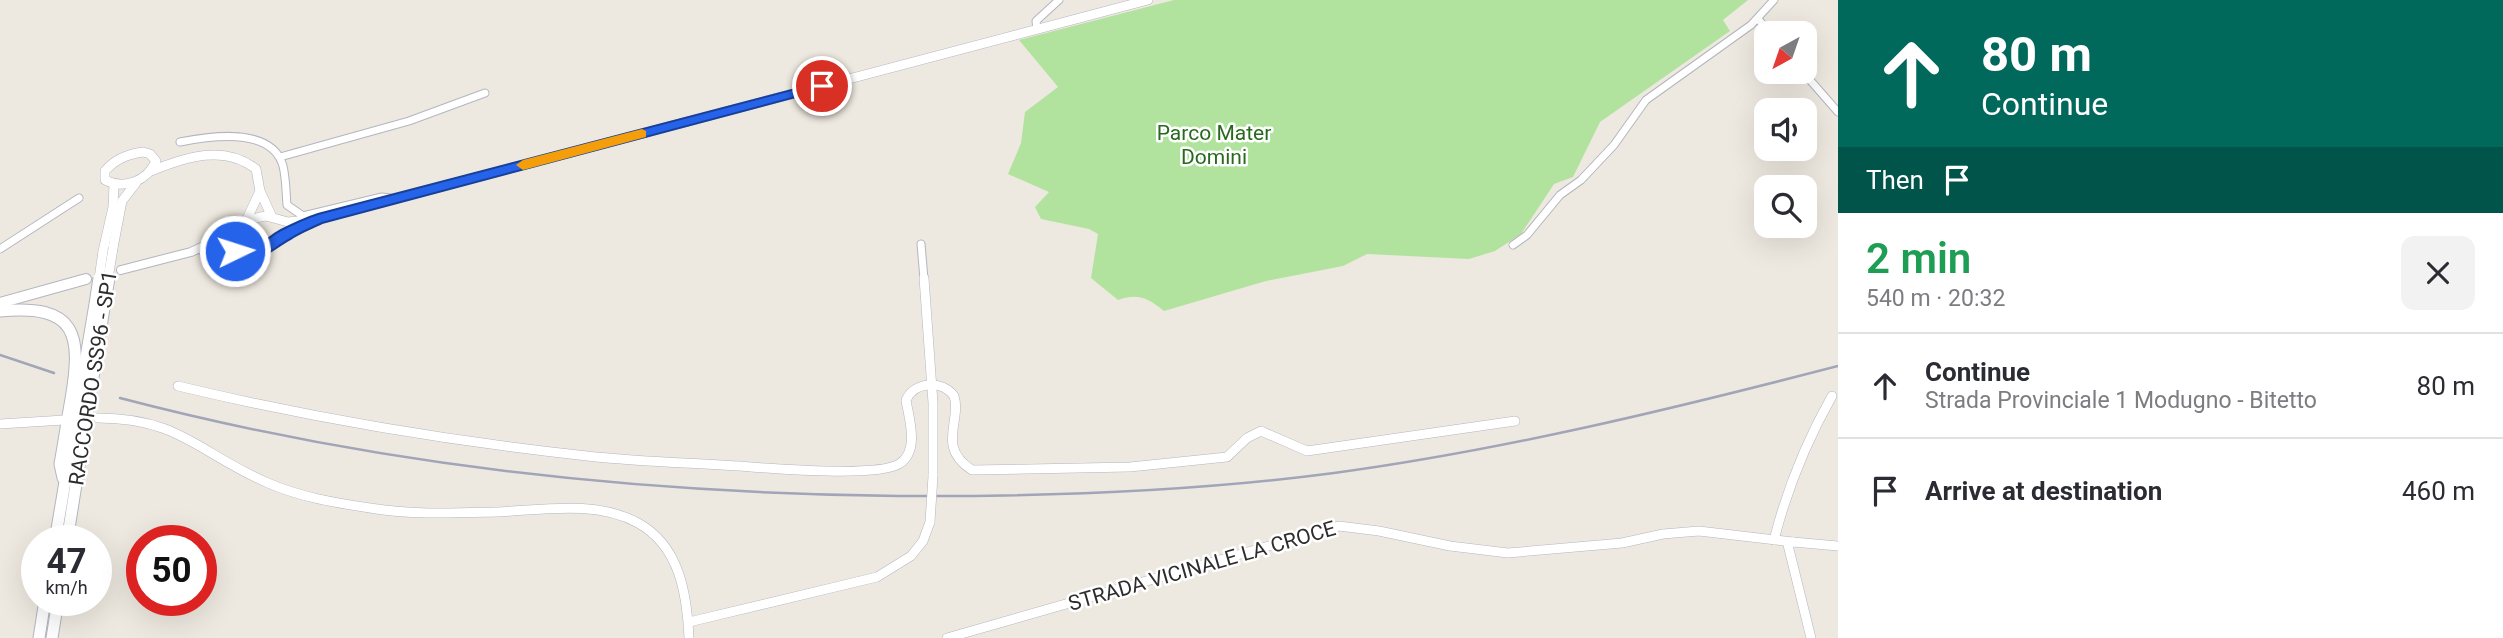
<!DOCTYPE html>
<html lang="en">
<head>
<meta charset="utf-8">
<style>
	:root { --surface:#fff; --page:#f2f2f3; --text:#2b2b33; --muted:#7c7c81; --line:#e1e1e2 }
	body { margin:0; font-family:Roboto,sans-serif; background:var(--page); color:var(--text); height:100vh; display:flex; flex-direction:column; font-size:26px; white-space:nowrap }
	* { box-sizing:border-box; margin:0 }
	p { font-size:23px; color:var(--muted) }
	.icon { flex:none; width:38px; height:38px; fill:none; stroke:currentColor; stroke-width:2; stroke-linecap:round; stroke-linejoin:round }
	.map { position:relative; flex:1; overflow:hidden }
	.drawer { display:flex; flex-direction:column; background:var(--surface); width:665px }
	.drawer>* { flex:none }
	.top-card { background:#00695c; color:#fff; overflow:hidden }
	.needle { width:46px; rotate:220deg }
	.controls { position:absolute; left:1754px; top:21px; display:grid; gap:14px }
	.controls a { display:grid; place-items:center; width:63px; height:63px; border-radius:14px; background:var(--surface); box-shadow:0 7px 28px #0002; font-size:35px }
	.speed { position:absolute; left:21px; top:525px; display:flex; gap:14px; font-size:35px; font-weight:700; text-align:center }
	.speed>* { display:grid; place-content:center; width:91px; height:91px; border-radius:50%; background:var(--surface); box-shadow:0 7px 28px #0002; line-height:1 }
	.speed small { font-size:18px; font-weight:400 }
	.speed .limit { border:10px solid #d22; background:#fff; color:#111 }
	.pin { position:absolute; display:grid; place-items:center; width:60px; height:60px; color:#fff; margin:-30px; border:4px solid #fff; border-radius:50%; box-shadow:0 2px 7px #0007 }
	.me { position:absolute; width:77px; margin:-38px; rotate:86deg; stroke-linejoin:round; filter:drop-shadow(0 0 5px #0008) }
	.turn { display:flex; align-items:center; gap:24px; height:147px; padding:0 28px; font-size:32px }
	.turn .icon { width:91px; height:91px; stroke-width:2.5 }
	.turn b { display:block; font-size:49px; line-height:60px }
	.then { display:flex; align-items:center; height:66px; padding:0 28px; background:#0003; gap:14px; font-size:26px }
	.round { display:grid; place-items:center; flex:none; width:74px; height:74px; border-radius:14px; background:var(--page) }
	.headline { display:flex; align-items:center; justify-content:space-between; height:119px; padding:0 28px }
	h1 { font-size:42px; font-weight:600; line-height:52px; color:#1e9e55 }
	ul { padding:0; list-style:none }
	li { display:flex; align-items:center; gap:21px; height:105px; padding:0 28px; border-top:2px solid var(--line) }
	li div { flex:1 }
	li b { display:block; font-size:26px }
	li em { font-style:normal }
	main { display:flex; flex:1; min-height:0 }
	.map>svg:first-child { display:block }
	.green { fill:#b1e39e }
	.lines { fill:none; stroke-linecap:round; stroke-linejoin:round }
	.minor-far1-casing { stroke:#b3b5c0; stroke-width:9 }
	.minor-casing { stroke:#b3b5c0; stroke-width:10 }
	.tertiary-far1-casing { stroke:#b3b5c0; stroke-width:10 }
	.tertiary-casing { stroke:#b3b5c0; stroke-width:12 }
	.secondary-far1-casing { stroke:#b3b5c0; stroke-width:10 }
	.secondary-casing { stroke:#b3b5c0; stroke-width:13 }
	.minor-far1 { stroke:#fff; stroke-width:7 }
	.minor { stroke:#fff; stroke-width:9 }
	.tertiary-far1 { stroke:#fff; stroke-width:8 }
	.tertiary { stroke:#fff; stroke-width:10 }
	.secondary-far1 { stroke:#fff; stroke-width:9 }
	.secondary { stroke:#fff; stroke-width:11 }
	.rail { stroke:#a2a4b7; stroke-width:2.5 }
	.minor-bridge-casing { stroke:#b3b5c0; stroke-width:10; stroke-linecap:butt }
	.secondary-bridge-far1-casing { stroke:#b3b5c0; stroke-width:10; stroke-linecap:butt }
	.secondary-bridge-casing { stroke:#b3b5c0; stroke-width:13; stroke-linecap:butt }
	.minor-bridge { stroke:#fff; stroke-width:9 }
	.secondary-bridge-far1 { stroke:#fff; stroke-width:9 }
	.secondary-bridge { stroke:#fff; stroke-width:11 }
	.route { fill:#2563eb; stroke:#184099; stroke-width:2 }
	.slow { fill:#f59e0b }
	.labels { text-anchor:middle; stroke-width:5; stroke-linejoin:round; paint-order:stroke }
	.park-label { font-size:21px; fill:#276a1d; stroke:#fff }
	.street-label { font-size:21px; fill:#2d2d2d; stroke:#fff }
</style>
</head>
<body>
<main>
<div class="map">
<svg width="1838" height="638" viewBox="0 0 1838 638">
	<rect width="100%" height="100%" fill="#eee9e0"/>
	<path class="green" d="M1174 0H1748L1723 20 1730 31 1600 122 1573 177 1554 184 1521 234 1495 251 1469 259 1367 254 1343 266 1266 281 1164 311C1148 298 1138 293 1118 300L1091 278 1098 234 1089 229 1041 219 1035 207 1049 192 1008 174 1021 143 1025 112 1058 87 1019 40Z"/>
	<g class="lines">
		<g class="minor-far1-casing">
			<g id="minor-far1">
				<path d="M1758 19 1770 33"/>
				<path d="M1037 29 1036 21 1059 0"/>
				<path d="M1803 72 1838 112"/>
				<path d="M180 142C210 136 272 126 283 166 286 178 286 193 287 205L303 216 382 197 390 198"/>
				<path d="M280 157 409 121 485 93"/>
				<path d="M921 244 924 279"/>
				<path d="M1513 245 1527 235 1560 195 1581 180 1614 145 1646 100 1751 25 1774 0"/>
				<path d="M0 249 79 198"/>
			</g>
		</g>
		<g class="minor-casing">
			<g id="minor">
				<path d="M924 278 933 403V476"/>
				<path d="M178 386C312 418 449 441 587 456 641 462 696 463 751 467 780 469 877 477 899 464 920 451 909 419 906 400 915 381 942 380 954 396 962 421 936 447 972 470L1130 467 1227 457 1247 438 1261 431 1307 451 1515 421"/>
				<path d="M98 418C180 418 200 454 268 483 300 497 336 503 370 508 411 515 456 513 497 512 542 510 596 500 638 523 680 546 687 595 689 638"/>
				<path d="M0 424 64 420"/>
				<path d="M1774 540C1787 489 1806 442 1832 396"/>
				<path d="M689 622 877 577 911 556 923 541 930 522"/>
				<path d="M947 638 1339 526 1379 531 1450 546 1508 553 1622 543 1663 534 1699 531 1793 542"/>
				<path d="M1811 638 1788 545 1793 542 1838 546"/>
			</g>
		</g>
		<g class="tertiary-far1-casing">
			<g id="tertiary-far1">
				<path d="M202 250 233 248"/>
				<path d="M121 270 191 252 234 232"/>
			</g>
		</g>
		<g class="tertiary-casing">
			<path id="tertiary" d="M0 303 86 279"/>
		</g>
		<g class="secondary-far1-casing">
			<g id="secondary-far1">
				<path d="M143 152 150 154 156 161C147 181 125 190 105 180V171C115 159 127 154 143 152Z"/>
				<path d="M151 171C186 157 224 144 256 169L260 191 272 217"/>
				<path d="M266 216 288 222 318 219 290 232 259 251 239 252 231 245C234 227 249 218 266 216Z"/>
				<path d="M318 219 1148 0"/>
				<path d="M245 223 260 191"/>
				<path d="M113 248 122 201 136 183"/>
				<path d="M103 251 113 207 114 185"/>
			</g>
		</g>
		<g class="secondary-casing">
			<g id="secondary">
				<path d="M0 311C77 304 82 334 71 399 67 421 64 442 60 464L63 478"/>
				<path d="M55 541 95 304"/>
				<path d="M67 541 105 302"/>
				<path d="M39 638 45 600"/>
				<path d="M52 638 58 600"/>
			</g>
		</g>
		<use href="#minor-far1" class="minor-far1"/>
		<use href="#minor" class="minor"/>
		<use href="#tertiary-far1" class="tertiary-far1"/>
		<use href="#tertiary" class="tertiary"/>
		<use href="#secondary-far1" class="secondary-far1"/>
		<use href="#secondary" class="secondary"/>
		<g class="rail">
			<path d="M0 355 54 373"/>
			<path d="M120 398C376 465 633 493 898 496 1044 497 1190 492 1334 473 1504 450 1672 409 1838 366"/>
		</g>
		<g class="minor-bridge-casing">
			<path id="minor-bridge" d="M930 522 933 476"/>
		</g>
		<g class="secondary-bridge-far1-casing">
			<g id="secondary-bridge-far1">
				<path d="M99 279 103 251"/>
				<path d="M108 279 113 248"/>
			</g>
		</g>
		<g class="secondary-bridge-casing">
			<g id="secondary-bridge">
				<path d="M105 302 109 278"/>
				<path d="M95 304 99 278"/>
			</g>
		</g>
		<use href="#minor-bridge" class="minor-bridge"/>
		<use href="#secondary-bridge-far1" class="secondary-bridge-far1"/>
		<use href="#secondary-bridge" class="secondary-bridge"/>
	</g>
	<path class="route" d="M822 82 828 86 826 89 322 223C312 228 301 232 292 238 266 252 264 265 230 255L228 251 235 245C262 251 261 241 281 230 293 224 306 218 318 214Z"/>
	<path class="slow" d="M642 129 646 131V137L523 170 516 165 523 160Z"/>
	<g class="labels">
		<g class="park-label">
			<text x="1214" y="140">Parco Mater<tspan x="1214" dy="24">Domini</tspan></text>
		</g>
		<g class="street-label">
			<text transform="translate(93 378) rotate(-81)" y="7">RACCORDO SS96 - SP1</text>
			<text transform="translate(1202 566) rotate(-16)" y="7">STRADA VICINALE LA CROCE</text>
		</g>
	</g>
</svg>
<div class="controls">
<a><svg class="needle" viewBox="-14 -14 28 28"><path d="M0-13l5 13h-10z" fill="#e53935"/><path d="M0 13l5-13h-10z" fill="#7c7c81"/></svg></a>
<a><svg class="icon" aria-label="sound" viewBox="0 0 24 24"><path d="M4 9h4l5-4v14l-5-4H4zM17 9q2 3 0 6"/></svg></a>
<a><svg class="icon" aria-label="search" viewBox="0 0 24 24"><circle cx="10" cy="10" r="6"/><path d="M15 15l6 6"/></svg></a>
</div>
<div class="speed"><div>47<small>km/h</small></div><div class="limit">50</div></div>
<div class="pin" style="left:822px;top:86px;background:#d93025"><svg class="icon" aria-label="arrive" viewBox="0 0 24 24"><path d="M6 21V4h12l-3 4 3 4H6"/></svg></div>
<svg class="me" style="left:235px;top:251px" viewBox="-20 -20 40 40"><circle r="17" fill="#2563eb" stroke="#fff" stroke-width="3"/><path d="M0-11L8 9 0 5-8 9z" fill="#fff"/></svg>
</div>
<section class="drawer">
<div class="top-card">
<div class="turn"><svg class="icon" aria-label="ahead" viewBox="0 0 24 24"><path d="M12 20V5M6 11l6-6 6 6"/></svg><div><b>80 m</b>Continue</div></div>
<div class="then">Then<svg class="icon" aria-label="arrive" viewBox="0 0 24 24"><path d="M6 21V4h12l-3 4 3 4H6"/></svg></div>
</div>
<div class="headline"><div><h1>2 min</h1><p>540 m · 20:32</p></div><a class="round"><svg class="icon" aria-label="close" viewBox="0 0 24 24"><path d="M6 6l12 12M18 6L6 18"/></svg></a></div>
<ul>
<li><svg class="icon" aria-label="ahead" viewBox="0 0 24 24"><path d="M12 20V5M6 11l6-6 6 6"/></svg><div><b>Continue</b><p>Strada Provinciale 1 Modugno - Bitetto</p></div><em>80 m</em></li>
<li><svg class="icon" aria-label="arrive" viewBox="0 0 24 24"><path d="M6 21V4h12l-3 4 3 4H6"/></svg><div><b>Arrive at destination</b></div><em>460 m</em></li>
</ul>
</section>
</main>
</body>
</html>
